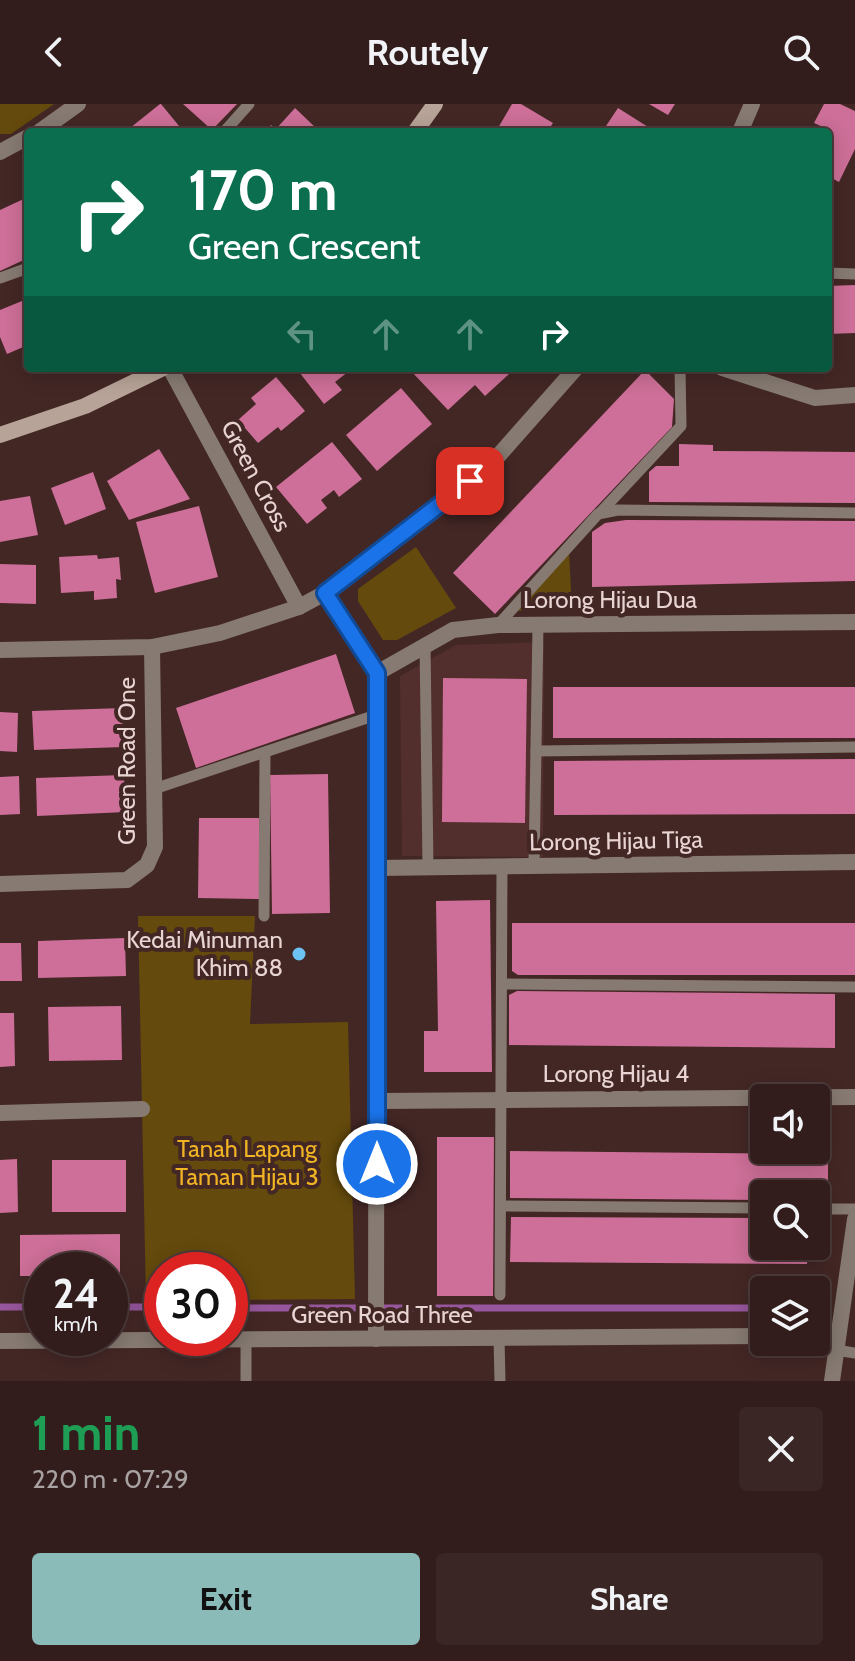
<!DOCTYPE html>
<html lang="en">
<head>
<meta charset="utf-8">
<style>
	:root { --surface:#321d1c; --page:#3a2625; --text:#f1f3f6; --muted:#a8a2a3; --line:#4d3b3b; --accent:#8bbbb9 }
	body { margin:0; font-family:Cabin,sans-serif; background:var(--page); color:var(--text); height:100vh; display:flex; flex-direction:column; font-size:30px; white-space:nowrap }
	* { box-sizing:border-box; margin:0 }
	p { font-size:26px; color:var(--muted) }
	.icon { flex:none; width:44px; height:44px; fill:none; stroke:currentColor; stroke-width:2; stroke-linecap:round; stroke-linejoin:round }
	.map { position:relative; height:1277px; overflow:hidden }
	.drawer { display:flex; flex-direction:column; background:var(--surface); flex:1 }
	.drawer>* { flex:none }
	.guide { position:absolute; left:24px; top:24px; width:808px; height:244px; border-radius:8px; box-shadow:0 4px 20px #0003,0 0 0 2px var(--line); background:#0b6e4f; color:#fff; overflow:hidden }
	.buttons { position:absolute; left:750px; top:980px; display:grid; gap:16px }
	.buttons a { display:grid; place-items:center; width:80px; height:80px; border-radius:8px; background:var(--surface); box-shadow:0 4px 20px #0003,0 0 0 2px var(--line); font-size:40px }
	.speed { position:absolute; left:24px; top:1148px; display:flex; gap:16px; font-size:40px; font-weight:700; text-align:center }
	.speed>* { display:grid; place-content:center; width:104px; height:104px; border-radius:50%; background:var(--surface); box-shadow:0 4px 20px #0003,0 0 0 2px var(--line); line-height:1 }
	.speed small { font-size:20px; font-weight:400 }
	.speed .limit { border:12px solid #d22; background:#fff; color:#111 }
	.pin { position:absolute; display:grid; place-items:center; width:68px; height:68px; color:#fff; margin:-34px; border-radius:16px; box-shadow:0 4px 12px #0006 }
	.me { position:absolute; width:88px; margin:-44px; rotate:0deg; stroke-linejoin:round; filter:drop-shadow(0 0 6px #0008) }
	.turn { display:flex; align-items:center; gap:28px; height:168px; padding:0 32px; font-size:36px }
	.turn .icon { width:104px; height:104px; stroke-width:2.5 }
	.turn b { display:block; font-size:56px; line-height:68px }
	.lanes { display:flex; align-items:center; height:76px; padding:0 32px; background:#0003; justify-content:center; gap:40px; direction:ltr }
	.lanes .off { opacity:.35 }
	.round { display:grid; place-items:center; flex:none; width:84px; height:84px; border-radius:8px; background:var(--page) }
	.summary { display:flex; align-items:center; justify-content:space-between; height:136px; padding:0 32px }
	h1 { font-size:48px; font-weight:800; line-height:60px; color:#1e9e55 }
	.primary-button { display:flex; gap:16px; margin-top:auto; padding:16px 32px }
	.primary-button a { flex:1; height:92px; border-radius:8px; background:var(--accent); color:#111; font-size:32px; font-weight:800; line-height:92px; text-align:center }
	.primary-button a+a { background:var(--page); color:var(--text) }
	header { display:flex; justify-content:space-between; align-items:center; height:104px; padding:0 32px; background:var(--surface); font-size:36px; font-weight:800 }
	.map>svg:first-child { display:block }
	.built { fill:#522f2d }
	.green { fill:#644a0c }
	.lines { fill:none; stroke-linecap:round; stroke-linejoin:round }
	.stream { stroke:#97579d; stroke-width:7 }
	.building { fill:#cd6f98 }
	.service { stroke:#867a72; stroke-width:11 }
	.minor { stroke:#867a72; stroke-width:16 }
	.secondary { stroke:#b7a397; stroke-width:16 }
	.route-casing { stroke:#114b97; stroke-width:20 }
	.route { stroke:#1a73e8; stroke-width:14 }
	.poi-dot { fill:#6cc2f3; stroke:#432725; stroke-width:3 }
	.labels { text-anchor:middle; stroke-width:8; stroke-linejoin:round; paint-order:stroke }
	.street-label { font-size:24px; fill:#e8d4d3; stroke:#432725 }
	.poi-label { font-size:24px; fill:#e8d4d3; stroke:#432725; text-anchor:end }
	.park-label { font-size:24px; fill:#f1b424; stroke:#432725 }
</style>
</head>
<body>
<header><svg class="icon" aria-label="back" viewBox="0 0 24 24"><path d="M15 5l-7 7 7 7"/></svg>Routely<svg class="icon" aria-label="search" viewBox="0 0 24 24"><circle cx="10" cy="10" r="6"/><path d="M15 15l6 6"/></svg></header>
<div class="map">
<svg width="855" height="1277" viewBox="0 0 855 1277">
	<rect width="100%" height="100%" fill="#432725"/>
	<path class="built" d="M544 538 543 753 402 752 400 572 456 541Z"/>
	<g class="green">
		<path d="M0 0H54L11 30H0Z"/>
		<path d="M416 443 456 504 397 536H383L358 497V485Z"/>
		<path d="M569 448 572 505 518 507Z"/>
		<path d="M138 812H255L250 920 348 918 355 1195 230 1196V1166H162V1196H146Z"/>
	</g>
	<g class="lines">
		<g class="stream">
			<path d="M0 1203H42"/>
			<path d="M110 1203H162"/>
			<path d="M230 1204H764"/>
		</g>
	</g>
	<g class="building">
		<path d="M161 0 184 28H125L160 0Z"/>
		<path d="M183 0H237L212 26Z"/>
		<path d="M512 0H521L553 19 547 28H504L498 24Z"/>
		<path d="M649 0H675L668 11Z"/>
		<path d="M824 0H840L855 7V45L839 78 828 72V28H820L823 23 814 19Z"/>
		<path d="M295 4 317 25 314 28H264L271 21 276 25Z"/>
		<path d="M618 4 656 28H602Z"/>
		<path d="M28 93V154L0 167V106Z"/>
		<path d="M855 181V229L828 230V182Z"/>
		<path d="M22 197 25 203 28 201V241L7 250 0 233V206Z"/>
		<path d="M296 264H353L335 278 342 286 324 300Z"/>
		<path d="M413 264H504L509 270 485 292 475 281 448 306 410 266Z"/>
		<path d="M645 266 674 295 672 323 495 510 453 469Z"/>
		<path d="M276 273 305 307 281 327 278 323 258 339 238 316 256 300 251 294Z"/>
		<path d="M401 284 432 320 377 367 346 331Z"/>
		<path d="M332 338 362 375 339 393 334 386 321 396 327 404 307 420 276 383Z"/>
		<path d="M679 340 713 341V347L855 348V399L649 398V368L656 362H679Z"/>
		<path d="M159 345 190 395 129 416 107 377Z"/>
		<path d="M93 368 106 405 65 421 51 384Z"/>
		<path d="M30 392 38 431 0 438V397Z"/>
		<path d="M199 402 218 473 155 489 136 418Z"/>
		<path d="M626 416 855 417V477L592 483V428L605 419Z"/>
		<path d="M97 451 98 455 119 453 121 476 116 475 117 494 94 496V487L61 489 59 453Z"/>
		<path d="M0 460 36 461V500L0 499Z"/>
		<path d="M336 550 355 609 196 664 176 604Z"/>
		<path d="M443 574 527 575 525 719 442 718Z"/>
		<rect x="553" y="583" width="302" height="51"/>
		<path d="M123 604 124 643 34 646 32 607Z"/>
		<path d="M0 608 18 609 17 648 0 647Z"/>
		<path d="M855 655V710L554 711V657Z"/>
		<path d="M328 670 330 809 272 810 270 671Z"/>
		<path d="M124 671 126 708 37 712 36 674Z"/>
		<path d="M19 672 20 710 0 711V673Z"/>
		<path d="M199 714H259V795L198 794Z"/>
		<path d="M490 796 492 968H424V927H438L436 797Z"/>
		<path d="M512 819H855V871H518L512 867Z"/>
		<path d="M125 834 126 872 38 874V837Z"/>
		<path d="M0 839H21L22 877H0Z"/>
		<path d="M517 887 835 890V944L509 941V891Z"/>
		<path d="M121 902 122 956 49 957 48 903Z"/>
		<path d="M0 909H14L15 962 0 963Z"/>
		<path d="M437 1033H494L493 1192H437Z"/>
		<path d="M510 1047 828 1050V1097H816V1090H764V1096L510 1094Z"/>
		<path d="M17 1055 18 1108 0 1109V1056Z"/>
		<rect x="52" y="1056" width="74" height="52"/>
		<path d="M511 1113 764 1114V1142H808L807 1160 510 1158Z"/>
		<path d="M120 1130V1171H110V1166H42V1172H20V1131Z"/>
	</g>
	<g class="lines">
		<g class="service">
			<path d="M224 28 249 0"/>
			<path d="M828 169 855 170"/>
			<path d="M0 174 28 164"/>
			<path d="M599 410 681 322 680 264"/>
			<path d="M498 521 598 410 618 406 855 409"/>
			<path d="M425 539 428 763"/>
			<path d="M536 647 855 643"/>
			<path d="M154 685 376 611"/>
			<path d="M534 762 538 521"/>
			<path d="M264 812 265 648"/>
			<path d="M502 880 855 883"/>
			<path d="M501 1102 764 1104"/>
			<path d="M816 1105H855"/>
			<path d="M500 1191 502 762"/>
			<path d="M499 1234 500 1277"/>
			<path d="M836 1246 855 1249"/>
			<path d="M246 1277V1236"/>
		</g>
		<g class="minor">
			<path d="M39 28 78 0"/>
			<path d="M740 28 752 0"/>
			<path d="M0 48 28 33"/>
			<path d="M170 264 299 503"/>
			<path d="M722 264 815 294 855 291"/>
			<path d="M325 489 377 569 376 1235"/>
			<path d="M0 546 152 543 220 529 299 503 325 489 449 396 492 359 576 264"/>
			<path d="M377 569 453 526 498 521 855 518"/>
			<path d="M378 764 855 758"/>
			<path d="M0 780 127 776 147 761 155 743 152 543"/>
			<path d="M378 997 855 993"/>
			<path d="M0 1009 142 1005"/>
			<path d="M816 1232H838"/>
			<path d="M0 1237 764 1232"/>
			<path d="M832 1277 855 1115"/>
		</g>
		<g class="secondary">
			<path d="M415 28 435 0"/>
			<path d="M0 331 85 302 163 264"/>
		</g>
	</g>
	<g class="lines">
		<g class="route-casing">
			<path id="route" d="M377 1060V569L325 489 470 377"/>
		</g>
		<use href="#route" class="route"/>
	</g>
	<circle class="poi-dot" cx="299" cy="850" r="8"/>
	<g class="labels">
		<g class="street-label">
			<text transform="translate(256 372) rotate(62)" y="8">Green Cross</text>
			<text x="610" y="504">Lorong Hijau Dua</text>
			<text transform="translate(127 657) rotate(-90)" y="8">Green Road One</text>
			<text transform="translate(616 737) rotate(-1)" y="8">Lorong Hijau Tiga</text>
			<text x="616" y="978">Lorong Hijau 4</text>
			<text x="382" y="1219">Green Road Three</text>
		</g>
		<g class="poi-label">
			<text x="283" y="844">Kedai Minuman<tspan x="283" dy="28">Khim 88</tspan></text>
		</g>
		<g class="park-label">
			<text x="247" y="1053">Tanah Lapang<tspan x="247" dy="28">Taman Hijau 3</tspan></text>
		</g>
	</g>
</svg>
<div class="buttons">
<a><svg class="icon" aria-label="sound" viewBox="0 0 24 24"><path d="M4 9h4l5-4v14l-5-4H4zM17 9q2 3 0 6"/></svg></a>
<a><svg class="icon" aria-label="search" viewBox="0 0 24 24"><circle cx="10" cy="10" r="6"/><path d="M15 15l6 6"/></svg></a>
<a><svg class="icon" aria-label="layers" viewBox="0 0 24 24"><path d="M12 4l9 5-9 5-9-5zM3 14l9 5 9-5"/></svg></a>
</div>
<div class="speed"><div>24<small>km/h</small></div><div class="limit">30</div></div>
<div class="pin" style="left:470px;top:377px;background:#d93025"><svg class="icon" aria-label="arrive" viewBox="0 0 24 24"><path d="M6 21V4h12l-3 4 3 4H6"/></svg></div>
<svg class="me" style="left:377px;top:1060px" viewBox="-20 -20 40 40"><circle r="17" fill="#1a73e8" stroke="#fff" stroke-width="3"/><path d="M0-11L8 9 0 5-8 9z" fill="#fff"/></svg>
<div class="guide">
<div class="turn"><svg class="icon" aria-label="right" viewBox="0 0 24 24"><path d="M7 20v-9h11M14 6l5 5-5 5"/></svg><div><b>170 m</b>Green Crescent</div></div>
<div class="lanes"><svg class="icon off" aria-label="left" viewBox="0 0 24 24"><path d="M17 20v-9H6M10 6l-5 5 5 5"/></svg><svg class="icon off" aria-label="ahead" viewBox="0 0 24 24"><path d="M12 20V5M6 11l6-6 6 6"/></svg><svg class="icon off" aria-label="ahead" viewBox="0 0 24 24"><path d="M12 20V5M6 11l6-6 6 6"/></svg><svg class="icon" aria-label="right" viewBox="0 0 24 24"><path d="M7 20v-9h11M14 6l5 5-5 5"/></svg></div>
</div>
</div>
<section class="drawer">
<div class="summary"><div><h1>1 min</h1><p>220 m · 07:29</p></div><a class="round"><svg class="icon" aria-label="close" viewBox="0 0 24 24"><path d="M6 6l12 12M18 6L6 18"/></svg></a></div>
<div class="primary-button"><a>Exit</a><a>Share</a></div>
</section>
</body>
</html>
